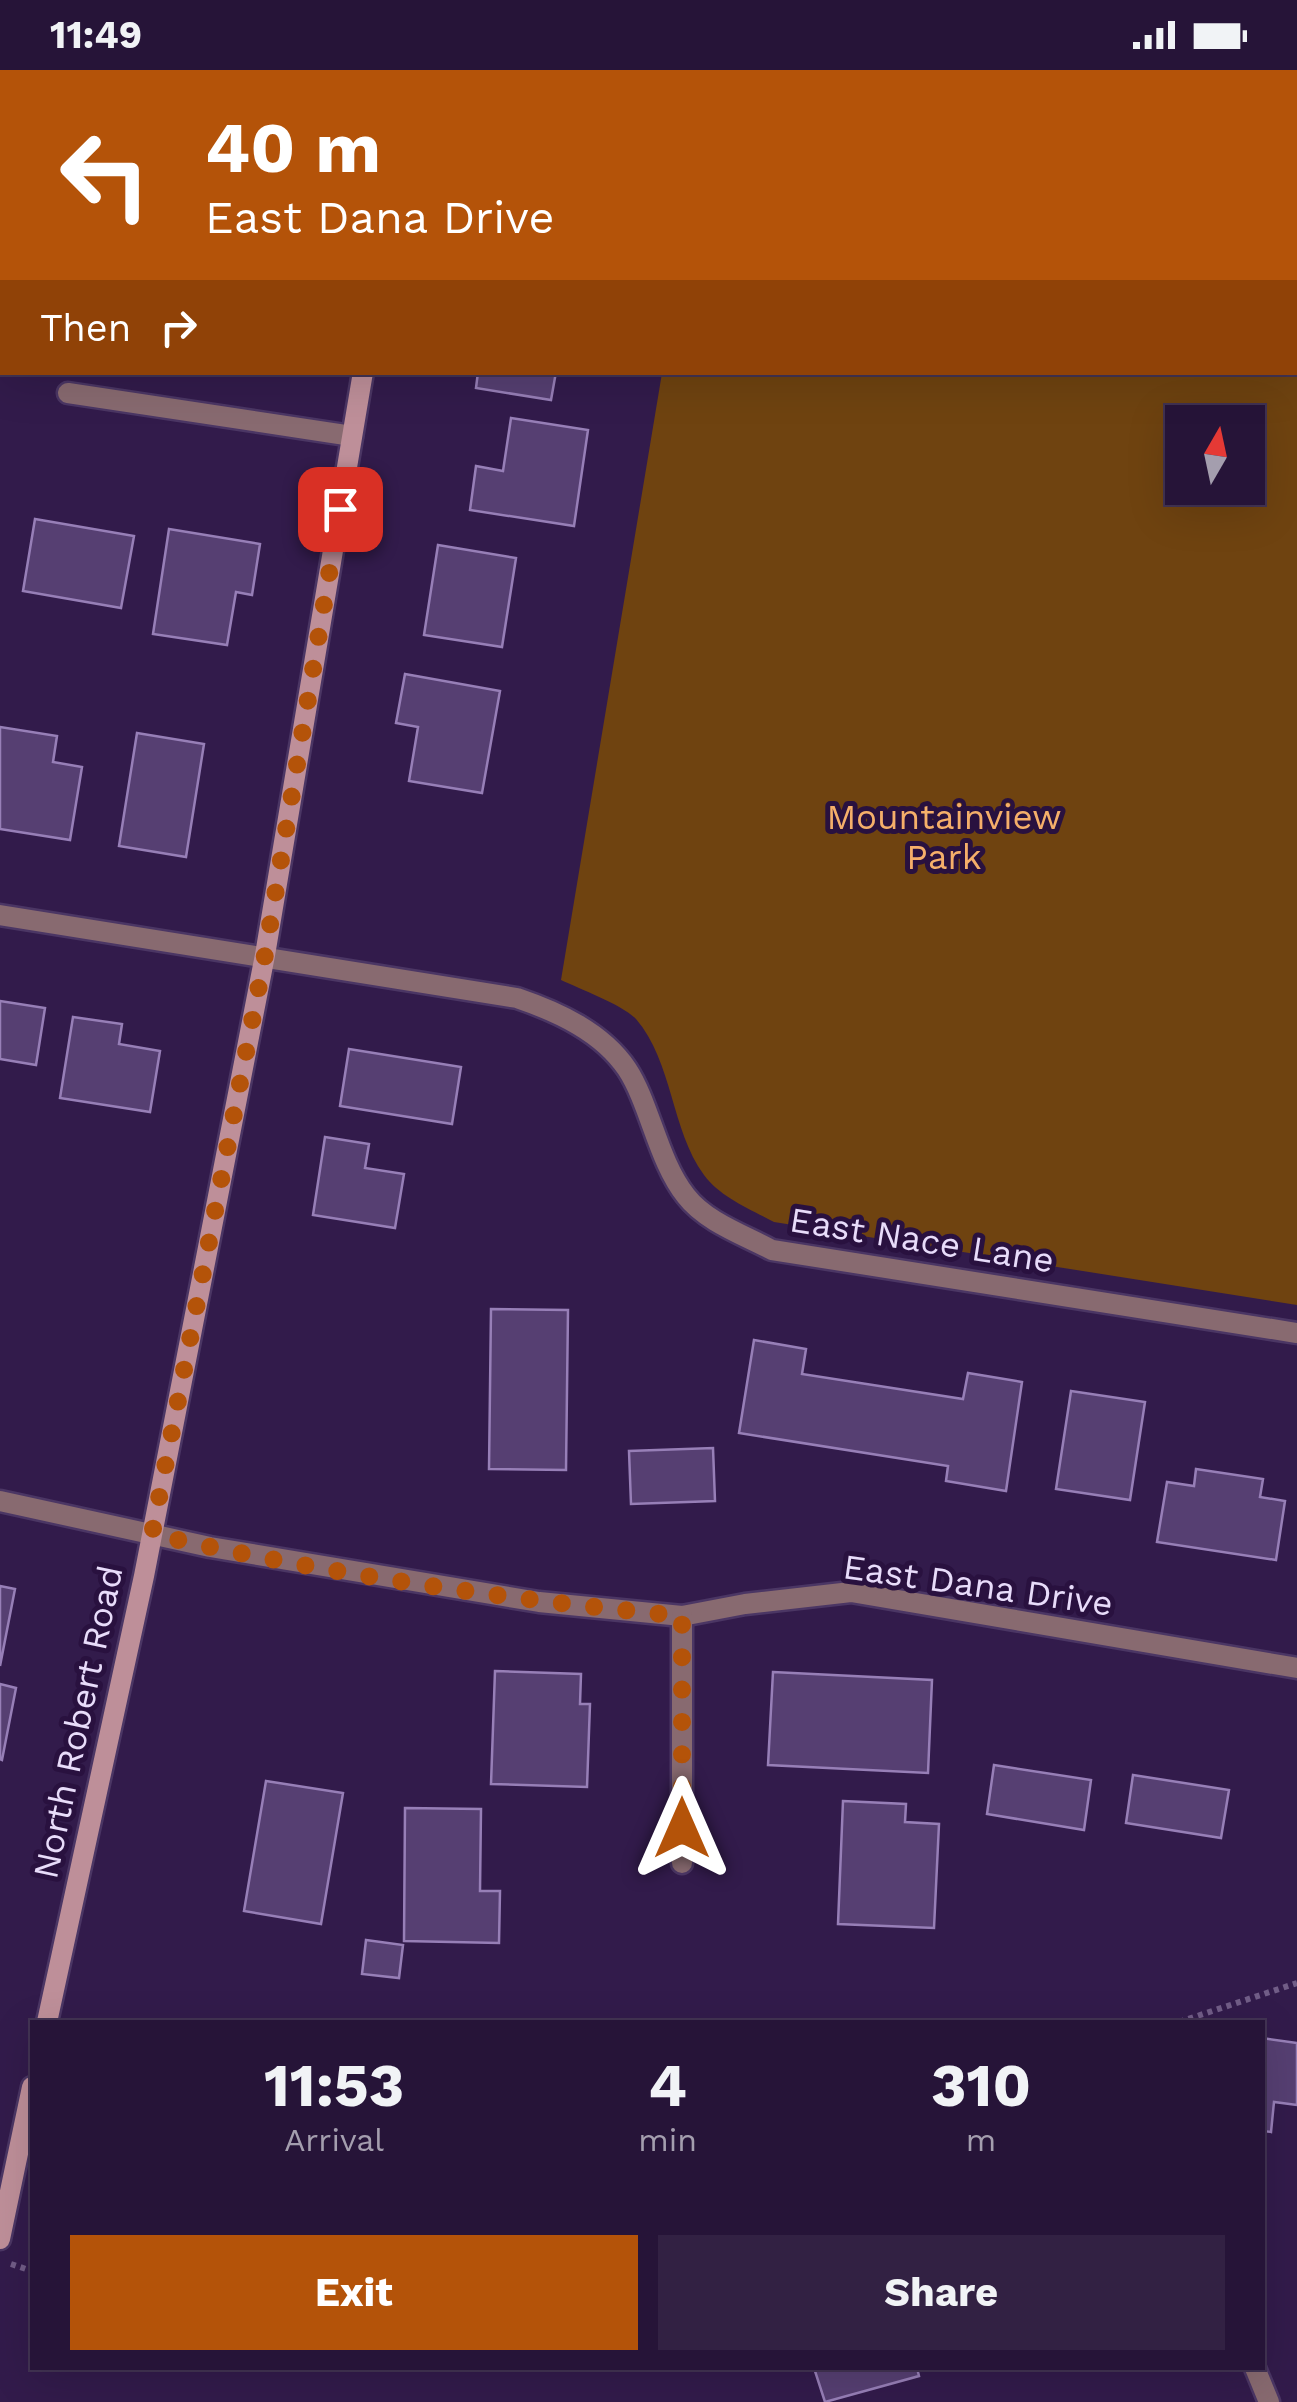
<!DOCTYPE html>
<html lang="en">
<head>
<meta charset="utf-8">
<style>
	:root { --surface:#261438; --page:#322143; --text:#f1f3f6; --muted:#a49eae; --line:#423353; --accent:#b45309 }
	body { margin:0; font-family:"Work Sans",sans-serif; background:var(--page); color:var(--text); height:100vh; display:flex; flex-direction:column; font-size:38px; white-space:nowrap }
	* { box-sizing:border-box; margin:0 }
	p { font-size:32px; color:var(--muted) }
	.icon { flex:none; width:55px; height:55px; fill:none; stroke:currentColor; stroke-width:2; stroke-linecap:round; stroke-linejoin:round }
	.map { position:relative; flex:1; overflow:hidden }
	.details { position:absolute; left:30px; top:1950px; width:1235px; height:350px; display:flex; flex-direction:column; background:var(--surface); border-radius:0px; box-shadow:0 10px 40px #0002,0 0 0 2px var(--line) }
	.details>* { flex:none }
	.guide { position:absolute; left:0px; top:0px; width:1298px; height:305px; box-shadow:0 10px 40px #0002,0 0 0 2px var(--line); background:#b45309; color:#fff; overflow:hidden }
	.needle { width:65px; rotate:9deg }
	.controls { position:absolute; left:1165px; top:335px; display:grid; gap:20px }
	.controls a { display:grid; place-items:center; width:100px; height:100px; border-radius:0px; background:var(--surface); box-shadow:0 10px 40px #0002,0 0 0 2px var(--line); font-size:50px }
	.pin { position:absolute; display:grid; place-items:center; width:85px; height:85px; color:#fff; margin:-42px; border-radius:20px; box-shadow:0 5px 15px #0006 }
	.me { position:absolute; width:110px; margin:-55px; rotate:0deg; stroke-linejoin:round; filter:drop-shadow(0 0 8px #0008) }
	.turn { display:flex; align-items:center; gap:35px; height:210px; padding:0 40px; font-size:45px }
	.turn .icon { width:130px; height:130px; stroke-width:2.5 }
	.turn b { display:block; font-size:70px; line-height:85px }
	.then { display:flex; align-items:center; height:95px; padding:0 40px; background:#0003; gap:20px; font-size:38px }
	.eta { display:flex; justify-content:space-evenly; align-items:center; height:170px; text-align:center }
	.eta b { font-size:60px; font-weight:700; line-height:70px }
	.action { display:flex; gap:20px; margin-top:auto; padding:20px 40px }
	.action a { flex:1; height:115px; border-radius:0px; background:var(--accent); color:#fff; font-size:40px; font-weight:700; line-height:115px; text-align:center }
	.action a+a { background:var(--page); color:var(--text) }
	.status { display:flex; justify-content:space-between; align-items:center; height:70px; padding:0 50px; background:var(--surface); direction:ltr }
	.status svg { height:28px; fill:currentColor }
	.map>svg:first-child { display:block }
	.green { fill:#6f4310; fill-rule:evenodd }
	.building { fill:#563f72; stroke:#977fb7; stroke-width:2.5 }
	.lines { fill:none; stroke-linecap:round; stroke-linejoin:round }
	.minor-casing { stroke:#4b3664; stroke-width:25 }
	.secondary-casing { stroke:#4b3664; stroke-width:25 }
	.path { stroke:#715d87; stroke-width:6; stroke-dasharray:5 5; stroke-linecap:butt }
	.minor { stroke:#886a70; stroke-width:20 }
	.secondary { stroke:#be8f99; stroke-width:20 }
	.route { stroke:#b45309; stroke-width:18; stroke-dasharray:0 32.4 }
	.labels { text-anchor:middle; stroke-width:10; stroke-linejoin:round; paint-order:stroke }
	.park-label { font-size:35px; fill:#f5af6a; stroke:#29113f }
	.street-label { font-size:35px; fill:#e8dcfa; stroke:#29113f }
</style>
</head>
<body>
<div class="status"><b>11:49</b><svg viewBox="0 0 49 12"><path d="M0 12V9h3v3zM5 12V6h3v6zM10 12V3h3v9zM15 12V0h3v12zM26 1h20v11H26zM47 4h2v5h-2z"/></svg></div>
<div class="map">
<svg width="1297" height="2332" viewBox="0 0 1297 2332">
	<rect width="100%" height="100%" fill="#321b4b"/>
	<path class="green" d="M713 0H1297V1235L774 1152C750 1139 720 1127 704 1105 671 1060 673 992 636 949 623 935 580 919 561 910L662 303 1295 302V2H712ZM1248 352V418H1182V352Z"/>
	<g class="building">
		<path d="M106 0H200L105 2Z"/>
		<path d="M0 112H2L0 188Z"/>
		<path d="M478 302H556L551 330 476 318Z"/>
		<path d="M511 348 588 360 574 456 470 440 476 396 503 401Z"/>
		<path d="M35 449 134 466 121 538 23 521Z"/>
		<path d="M169 459 260 474 252 525 236 522 227 575 153 564Z"/>
		<path d="M438 475 516 488 502 577 424 565Z"/>
		<path d="M405 604 500 621 482 723 409 711 418 657 396 653Z"/>
		<path d="M0 657 57 666 53 692 82 697 70 770 0 759Z"/>
		<path d="M137 663 204 674 186 787 119 776Z"/>
		<path d="M0 931 45 938 36 995 0 989Z"/>
		<path d="M73 947 122 954 119 974 160 981 150 1042 60 1028Z"/>
		<path d="M349 979 461 997 452 1054 340 1036Z"/>
		<path d="M325 1067 369 1074 365 1098 404 1104 395 1158 313 1145Z"/>
		<path d="M491 1239 568 1240 566 1400 489 1399Z"/>
		<path d="M754 1270 806 1279 802 1304 963 1329 968 1303 1022 1312 1006 1421 946 1411 948 1396 739 1363Z"/>
		<path d="M1071 1321 1145 1332 1130 1430 1056 1419Z"/>
		<path d="M713 1378 715 1431 631 1434 629 1381Z"/>
		<path d="M1196 1399 1263 1409 1260 1427 1285 1431 1276 1490 1157 1472 1167 1412 1194 1416Z"/>
		<path d="M0 1516 15 1519 0 1596Z"/>
		<path d="M495 1601 581 1604 580 1634H590L587 1717 491 1714Z"/>
		<path d="M773 1602 932 1610 928 1703 768 1695Z"/>
		<path d="M0 1614 16 1618 2 1690 0 1689Z"/>
		<path d="M994 1695 1091 1710 1084 1760 987 1744Z"/>
		<path d="M1133 1705 1229 1720 1221 1768 1126 1753Z"/>
		<path d="M266 1711 343 1723 321 1854 244 1841Z"/>
		<path d="M843 1731 906 1734 905 1752 939 1754 934 1858 838 1854Z"/>
		<path d="M405 1738 481 1739 480 1821H500L499 1873 404 1871Z"/>
		<path d="M366 1870 403 1875 399 1908 362 1904Z"/>
		<path d="M1262 1968 1297 1973V2035L1274 2032 1271 2062 1262 2061Z"/>
		<path d="M814 2298H917L919 2306 825 2332Z"/>
	</g>
	<g class="lines">
		<g class="minor-casing">
			<g id="minor">
				<path d="M68 323 352 366"/>
				<path d="M0 845 517 928C558 942 602 962 627 999 650 1034 658 1091 686 1126 706 1152 744 1165 772 1180L1297 1263"/>
				<path d="M0 1431 210 1477 539 1532 682 1546 745 1534 851 1522 1297 1598"/>
				<path d="M682 1546V1793"/>
				<path d="M1255 2298 1269 2332"/>
			</g>
		</g>
		<g class="secondary-casing">
			<g id="secondary">
				<path d="M413 2 414 0"/>
				<path d="M47 1952 144 1506 265 885 363 302"/>
				<path d="M0 2169 32 2017"/>
			</g>
		</g>
		<g class="path">
			<path d="M1179 1952 1297 1913"/>
			<path d="M11 2194 32 2201"/>
		</g>
		<use href="#minor" class="minor"/>
		<use href="#secondary" class="secondary"/>
	</g>
	<g class="lines">
		<path class="route" d="M340 439 265 885 152 1464C324 1504 506 1529 682 1546V1758"/>
	</g>
	<g class="labels">
		<g class="park-label">
			<text x="944" y="759">Mountainview<tspan x="944" dy="40">Park</tspan></text>
		</g>
		<g class="street-label">
			<text transform="translate(922 1170) rotate(9)" y="12">East Nace Lane</text>
			<text transform="translate(978 1515) rotate(8)" y="12">East Dana Drive</text>
			<text transform="translate(78 1652) rotate(-78)" y="12">North Robert Road</text>
		</g>
	</g>
</svg>
<div class="controls">
<a><svg class="needle" viewBox="-14 -14 28 28"><path d="M0-13l5 13h-10z" fill="#e53935"/><path d="M0 13l5-13h-10z" fill="#a49eae"/></svg></a>
</div>
<div class="pin" style="left:340px;top:439px;background:#d93025"><svg class="icon" aria-label="arrive" viewBox="0 0 24 24"><path d="M6 21V4h12l-3 4 3 4H6"/></svg></div>
<svg class="me" style="left:682px;top:1758px" viewBox="-20 -20 40 40"><path d="M0-17L14 15 0 8-14 15z" fill="#b45309" stroke="#fff" stroke-width="4"/></svg>
<div class="guide">
<div class="turn"><svg class="icon" aria-label="left" viewBox="0 0 24 24"><path d="M17 20v-9H6M10 6l-5 5 5 5"/></svg><div><b>40 m</b>East Dana Drive</div></div>
<div class="then">Then<svg class="icon" aria-label="right" viewBox="0 0 24 24"><path d="M7 20v-9h11M14 6l5 5-5 5"/></svg></div>
</div>
<section class="details">
<div class="eta">
<div><b>11:53</b><p>Arrival</p></div>
<div><b>4</b><p>min</p></div>
<div><b>310</b><p>m</p></div>
</div>
<div class="action"><a>Exit</a><a>Share</a></div>
</section>
</div>
</body>
</html>
